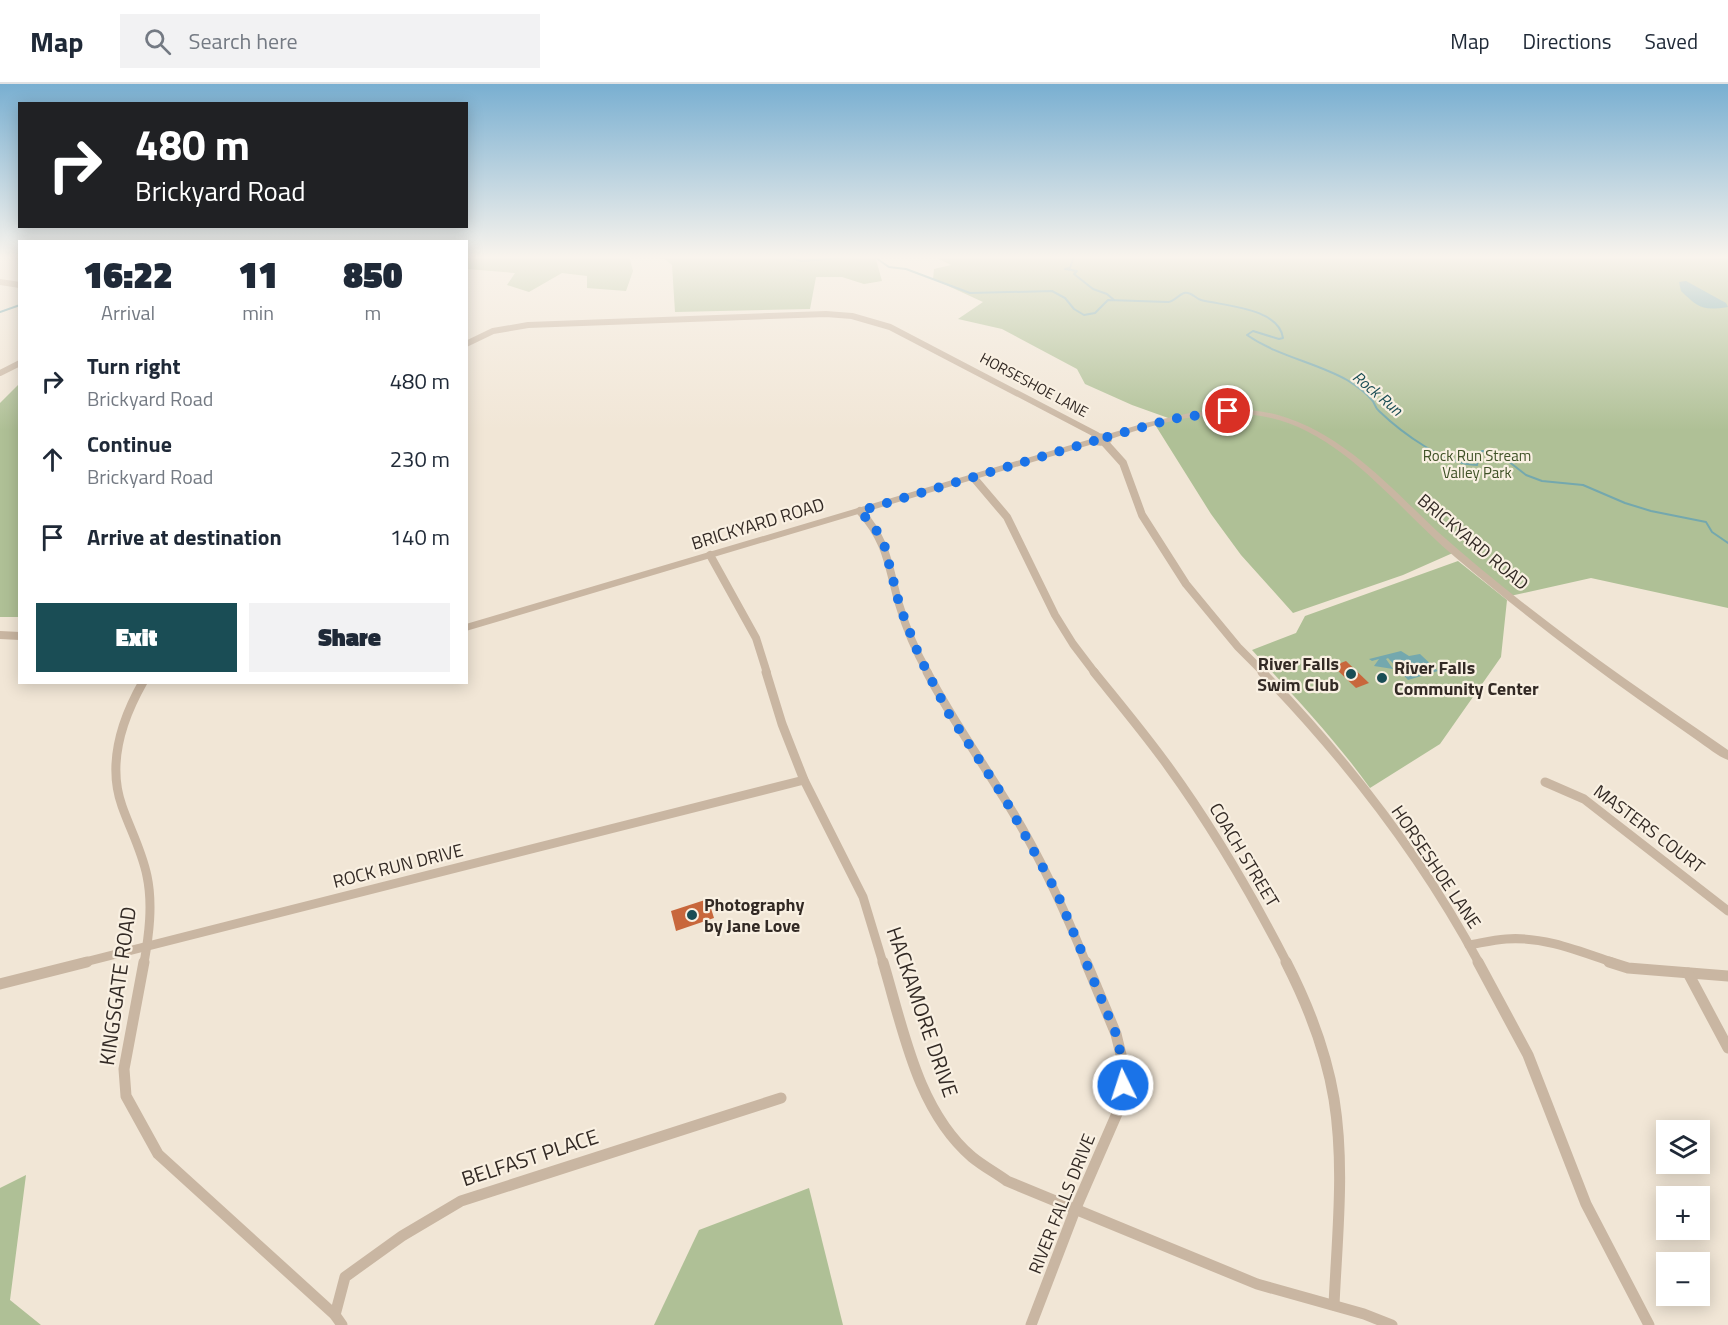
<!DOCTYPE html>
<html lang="en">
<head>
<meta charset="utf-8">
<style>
	:root { --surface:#fff; --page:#f2f2f3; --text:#1f2937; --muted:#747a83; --line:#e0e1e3; --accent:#1a4d55 }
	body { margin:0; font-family:"Titillium Web",sans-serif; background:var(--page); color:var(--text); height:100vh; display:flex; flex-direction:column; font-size:22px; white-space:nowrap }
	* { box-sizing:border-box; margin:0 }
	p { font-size:20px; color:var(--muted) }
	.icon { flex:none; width:33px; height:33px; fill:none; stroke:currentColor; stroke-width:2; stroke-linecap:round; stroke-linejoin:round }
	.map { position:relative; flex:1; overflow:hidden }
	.sheet { position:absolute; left:18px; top:156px; width:450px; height:444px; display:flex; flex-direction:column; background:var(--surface); border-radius:0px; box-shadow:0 3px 15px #0003 }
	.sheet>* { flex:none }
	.guide { position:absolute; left:18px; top:18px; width:450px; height:126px; border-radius:0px; box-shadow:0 3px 15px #0003; background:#202124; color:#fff; overflow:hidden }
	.fabs { position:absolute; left:1656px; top:1036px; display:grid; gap:12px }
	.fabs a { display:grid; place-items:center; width:54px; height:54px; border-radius:0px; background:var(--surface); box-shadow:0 3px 15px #0003; font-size:30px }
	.pin { position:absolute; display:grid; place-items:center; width:51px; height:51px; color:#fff; margin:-26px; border:3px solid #fff; border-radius:50%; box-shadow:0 2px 6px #0007 }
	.me { position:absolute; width:66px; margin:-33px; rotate:356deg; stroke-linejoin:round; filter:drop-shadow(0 0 4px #0008) }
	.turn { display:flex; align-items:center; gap:21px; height:126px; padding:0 18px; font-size:27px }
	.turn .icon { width:78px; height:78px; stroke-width:2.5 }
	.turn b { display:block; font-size:42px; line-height:51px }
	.eta { display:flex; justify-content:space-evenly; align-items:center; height:102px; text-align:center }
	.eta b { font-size:36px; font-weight:800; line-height:42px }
	.action { display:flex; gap:12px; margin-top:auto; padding:12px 18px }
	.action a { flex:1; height:69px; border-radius:0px; background:var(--accent); color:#fff; font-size:24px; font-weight:800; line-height:69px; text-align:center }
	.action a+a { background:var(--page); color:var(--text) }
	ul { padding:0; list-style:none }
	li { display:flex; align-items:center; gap:18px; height:78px; padding:0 18px }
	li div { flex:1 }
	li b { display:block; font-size:22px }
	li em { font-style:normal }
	header { display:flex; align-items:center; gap:36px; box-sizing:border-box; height:84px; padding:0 30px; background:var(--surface); border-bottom:2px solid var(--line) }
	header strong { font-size:28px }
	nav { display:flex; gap:33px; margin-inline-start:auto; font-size:21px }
	.search { width:420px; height:54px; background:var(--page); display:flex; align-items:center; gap:15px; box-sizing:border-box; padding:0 21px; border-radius:0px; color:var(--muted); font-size:22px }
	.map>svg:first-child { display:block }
	.green { fill:#afc096 }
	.water { fill:#74a8ae }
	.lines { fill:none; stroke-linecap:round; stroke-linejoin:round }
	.stream { stroke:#74a8ae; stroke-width:2 }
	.building { fill:#c8673c }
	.minor-far3 { stroke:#c9b6a2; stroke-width:6 }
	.minor-far2 { stroke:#c9b6a2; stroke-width:8 }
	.minor-far1 { stroke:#c9b6a2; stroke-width:9 }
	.minor { stroke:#c9b6a2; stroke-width:11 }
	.tertiary { fill:#c9b6a2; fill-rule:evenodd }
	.route { stroke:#1a73e8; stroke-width:10; stroke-dasharray:0 18 }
	.poi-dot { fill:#1a4d55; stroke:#f9f0e2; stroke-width:2 }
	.labels { text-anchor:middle; stroke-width:4.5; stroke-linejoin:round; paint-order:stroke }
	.far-street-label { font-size:15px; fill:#332a25; stroke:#f9f0e2 }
	.far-park-label { font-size:15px; fill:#405228; stroke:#f9f0e2 }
	.far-water-label { font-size:16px; font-style:italic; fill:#1a4d55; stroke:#f9f0e2 }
	.street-label { font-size:18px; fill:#332a25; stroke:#f9f0e2 }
	.poi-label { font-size:18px; font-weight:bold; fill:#332a25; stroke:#f9f0e2; text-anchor:start }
	.near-street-label { font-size:21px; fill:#332a25; stroke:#f9f0e2 }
</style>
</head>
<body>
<header>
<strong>Map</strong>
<div class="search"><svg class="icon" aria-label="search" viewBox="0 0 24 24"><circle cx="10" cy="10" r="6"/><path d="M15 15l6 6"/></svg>Search here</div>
<nav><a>Map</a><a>Directions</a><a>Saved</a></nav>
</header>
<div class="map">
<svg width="1728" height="1241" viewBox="0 0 1728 1241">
	<rect width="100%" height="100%" fill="#f1e6d6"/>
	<g class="green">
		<path d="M467 172H629L633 187 626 207 587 204V192L562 189 529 208 507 201 515 189 467 185Z"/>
		<path d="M875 172 882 197 864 200 842 193H816L810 225 675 228 672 181 665 175 643 172Z"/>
		<path d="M933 172H1728V524L1591 494 1510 512 1455 468 1403 491 1293 529 1241 471 1211 430 1154 339 1171 335 1132 321 1085 300 1077 285 1002 245 958 235 983 218 933 195 934 185 951 181Z"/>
		<path d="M19 300V533H0V319Z"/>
		<path d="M1458 477 1507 516 1501 573 1440 660 1370 704C1335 655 1293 611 1252 566L1296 549 1305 532Z"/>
		<path d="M26 1091 10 1216 41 1241H0V1104Z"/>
		<path d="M809 1104 843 1241H654L699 1146Z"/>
	</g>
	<g class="water">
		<path d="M1686 197 1726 219 1728 223C1702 227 1699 224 1681 207L1679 198Z"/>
		<path d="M1401 567 1409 572 1420 570 1438 587 1408 596 1388 574 1386 575 1393 585 1374 582 1379 575 1372 577 1369 575Z"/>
	</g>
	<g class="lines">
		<g class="stream">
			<path d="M784 172 802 177 863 172"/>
			<path d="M873 172 889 183 906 185 970 209 1052 207 1065 214 1074 225 1084 231 1095 229 1108 216 1168 218C1175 217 1178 211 1184 209 1191 207 1196 215 1201 216 1225 222 1279 224 1283 254L1279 255 1253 247 1247 251C1279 273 1315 278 1347 296 1355 301 1366 309 1372 316 1375 319 1375 324 1379 327 1402 349 1445 381 1477 381L1479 369 1482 367 1499 370 1526 391 1542 397 1583 401 1625 419 1651 427 1706 438 1712 448 1728 459"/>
			<path d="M1074 172 1070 184 1065 185 1077 187 1074 190 1093 205 1107 210 1114 216"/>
			<path d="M0 228 20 221"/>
		</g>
	</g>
	<g class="building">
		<path d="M1346 577 1369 599 1356 604 1333 582Z"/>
		<path d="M708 815 714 834 676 847 671 827Z"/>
	</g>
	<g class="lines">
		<g class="minor-far3">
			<path d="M0 198 20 201"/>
			<path d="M466 260 493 247 528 241 826 230 852 232 890 243 1097 351"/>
			<path d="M0 289 20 279"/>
		</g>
		<g class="minor-far2">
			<path d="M1105 359 1123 379 1142 431 1186 500 1238 563 1264 589"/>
			<path d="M973 393 1007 433 1055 531 1073 560 1095 589"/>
			<path d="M860 427C888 458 888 482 899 520 906 544 916 568 928 589"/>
			<path d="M710 471 756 554 767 589"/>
		</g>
		<g class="minor-far1">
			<path d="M766 588 782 640 804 696 863 813 883 879"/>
			<path d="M927 588C950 632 978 672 1004 714 1037 766 1063 822 1086 879"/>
			<path d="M1094 588C1119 619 1145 650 1168 682 1213 744 1252 811 1287 879"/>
			<path d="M1262 588C1346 675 1422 773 1479 879"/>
			<path d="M143 598C122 635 107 680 122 722 130 745 142 767 147 792 153 820 149 851 144 879"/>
			<path d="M1545 698 1584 715 1728 827"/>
			<path d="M1469 861C1481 859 1493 856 1506 855 1543 852 1579 867 1614 879"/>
			<path d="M81 879 804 696"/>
		</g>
		<g class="minor">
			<path d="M144 878 124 985 126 1012 158 1070 335 1231 342 1241"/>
			<path d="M883 878C903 944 917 1026 972 1073 983 1082 996 1089 1007 1097L1257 1200 1364 1230 1392 1241"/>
			<path d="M1286 878C1308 921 1326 967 1334 1015 1345 1083 1337 1153 1334 1221"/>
			<path d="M1478 878 1528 971 1586 1120 1649 1241"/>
			<path d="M1609 878 1628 884 1728 892"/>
			<path d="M1688 889 1728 964"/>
			<path d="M0 900 87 878"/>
			<path d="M335 1231 345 1193 402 1152 461 1117 781 1014"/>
			<path d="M1031 1241 1075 1126 1122 1018 1124 983 1116 950 1086 878"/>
		</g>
		<g class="tertiary">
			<path d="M1233 325C1248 326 1264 327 1278 331 1344 350 1390 403 1438 448 1465 472 1493 495 1522 518 1588 570 1658 618 1728 666V676C1717 672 1707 663 1698 657 1678 643 1658 629 1638 615 1575 570 1514 523 1455 473 1399 426 1345 351 1271 334 1217 322 1162 338 1111 355L1112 357C1108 362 1099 363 1093 360L466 547V540L1091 355V352L1095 349 1108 350 1145 339 1190 329Z"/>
			<path d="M0 547 20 548V556L0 555Z"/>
		</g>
	</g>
	<linearGradient id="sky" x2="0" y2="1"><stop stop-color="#79afd1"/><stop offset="0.5" stop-color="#f9f4ed"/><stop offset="1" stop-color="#f9f4ed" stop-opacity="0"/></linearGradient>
	<rect width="1728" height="346" fill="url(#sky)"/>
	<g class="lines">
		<path class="route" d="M1123 1001 1124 984 1116 950 1057 809 1005 715 949 630 920 574 900 523 884 460 875 444 860 427 1094 357 1095 352 1099 351 1107 353 1172 335 1228 327"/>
	</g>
	<g class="poi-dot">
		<circle cx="1351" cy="590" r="6"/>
		<circle cx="1382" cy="594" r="6"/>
		<circle cx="692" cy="831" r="6"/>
	</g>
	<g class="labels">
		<g class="far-street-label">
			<text transform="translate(1034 301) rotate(28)" y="5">HORSESHOE LANE</text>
		</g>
		<g class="far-park-label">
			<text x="1477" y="377">Rock Run Stream<tspan x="1477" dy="17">Valley Park</tspan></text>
		</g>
		<g class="far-water-label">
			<text transform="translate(1378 309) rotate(40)" y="6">Rock Run</text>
		</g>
		<g class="street-label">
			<text transform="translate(758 440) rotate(-17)" y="6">BRICKYARD ROAD</text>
			<text transform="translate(1473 458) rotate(40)" y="6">BRICKYARD ROAD</text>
			<text transform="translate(1649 745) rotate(37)" y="6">MASTERS COURT</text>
			<text transform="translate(1244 771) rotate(59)" y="6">COACH STREET</text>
			<text transform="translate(398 782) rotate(-14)" y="6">ROCK RUN DRIVE</text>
			<text transform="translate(1436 783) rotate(56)" y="6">HORSESHOE LANE</text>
			<text transform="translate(1062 1120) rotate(-68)" y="6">RIVER FALLS DRIVE</text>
		</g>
		<g class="poi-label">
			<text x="1339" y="586" text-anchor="end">River Falls<tspan x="1339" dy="21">Swim Club</tspan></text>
			<text x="1394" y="590">River Falls<tspan x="1394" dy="21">Community Center</tspan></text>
			<text x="704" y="827">Photography<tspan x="704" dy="21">by Jane Love</tspan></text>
		</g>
		<g class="near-street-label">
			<text transform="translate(118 902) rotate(-82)" y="7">KINGSGATE ROAD</text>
			<text transform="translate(922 928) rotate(71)" y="7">HACKAMORE DRIVE</text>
			<text transform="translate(530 1074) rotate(-18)" y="7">BELFAST PLACE</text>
		</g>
	</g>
</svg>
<div class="fabs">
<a><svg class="icon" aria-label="layers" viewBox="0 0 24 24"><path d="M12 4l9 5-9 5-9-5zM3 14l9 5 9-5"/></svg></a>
<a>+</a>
<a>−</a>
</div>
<div class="pin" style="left:1228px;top:327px;background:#d93025"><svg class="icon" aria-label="arrive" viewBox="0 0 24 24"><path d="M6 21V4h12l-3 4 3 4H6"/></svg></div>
<svg class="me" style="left:1123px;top:1001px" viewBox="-20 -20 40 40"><circle r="17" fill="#1a73e8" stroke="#fff" stroke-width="3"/><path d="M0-11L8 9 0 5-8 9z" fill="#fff"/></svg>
<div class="guide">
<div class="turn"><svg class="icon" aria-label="right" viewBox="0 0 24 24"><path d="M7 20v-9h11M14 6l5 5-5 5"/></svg><div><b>480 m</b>Brickyard Road</div></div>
</div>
<section class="sheet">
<div class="eta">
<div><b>16:22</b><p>Arrival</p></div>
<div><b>11</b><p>min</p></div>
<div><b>850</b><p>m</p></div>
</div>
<ul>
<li><svg class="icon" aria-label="right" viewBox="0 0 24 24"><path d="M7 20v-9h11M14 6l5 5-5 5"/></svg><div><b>Turn right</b><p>Brickyard Road</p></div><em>480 m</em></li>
<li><svg class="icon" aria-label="ahead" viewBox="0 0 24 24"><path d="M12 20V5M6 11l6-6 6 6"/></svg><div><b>Continue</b><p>Brickyard Road</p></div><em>230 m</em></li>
<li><svg class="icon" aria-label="arrive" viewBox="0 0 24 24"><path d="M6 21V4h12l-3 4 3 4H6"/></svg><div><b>Arrive at destination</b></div><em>140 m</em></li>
</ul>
<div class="action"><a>Exit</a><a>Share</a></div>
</section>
</div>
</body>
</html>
